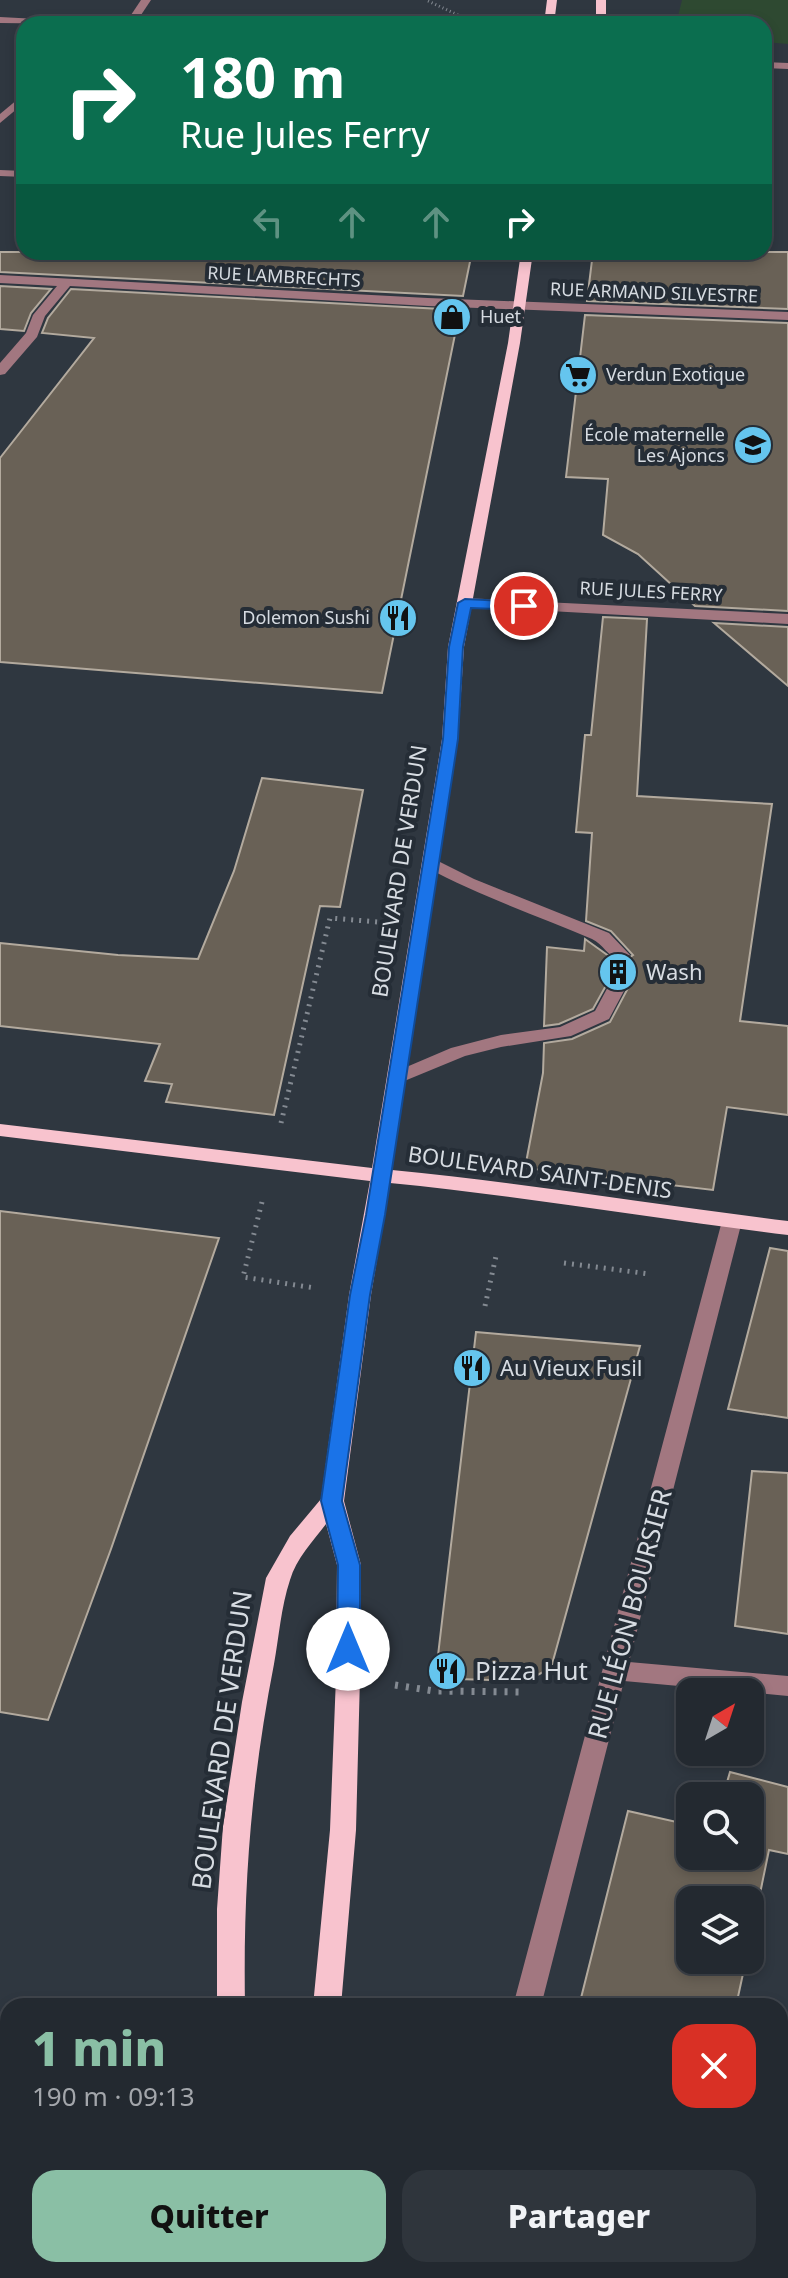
<!DOCTYPE html>
<html lang="fr">
<head>
<meta charset="utf-8">
<style>
	:root { --surface:#232930; --page:#2f353c; --text:#f1f3f6; --muted:#a3a6ab; --line:#40454c; --accent:#8abfa5 }
	body { margin:0; font-family:"Noto Sans",sans-serif; background:var(--page); color:var(--text); height:100vh; display:flex; flex-direction:column; font-size:30px; white-space:nowrap }
	* { box-sizing:border-box; margin:0 }
	p { font-size:26px; color:var(--muted) }
	.icon { flex:none; width:44px; height:44px; fill:none; stroke:currentColor; stroke-width:2; stroke-linecap:round; stroke-linejoin:round }
	.map { position:relative; flex:1; overflow:hidden }
	.panel { position:absolute; left:0px; top:1998px; width:788px; height:280px; display:flex; flex-direction:column; background:var(--surface); border-radius:24px 24px 0 0; box-shadow:0 4px 12px #0003,0 0 0 2px var(--line) }
	.panel>* { flex:none }
	.top-card { position:absolute; left:16px; top:16px; width:756px; height:244px; border-radius:24px; box-shadow:0 4px 12px #0003,0 0 0 2px var(--line); background:#0b6e4f; color:#fff; overflow:hidden }
	.needle { width:52px; rotate:39deg }
	.fabs { position:absolute; left:676px; top:1678px; display:grid; gap:16px }
	.fabs a { display:grid; place-items:center; width:88px; height:88px; border-radius:16px; background:var(--surface); box-shadow:0 4px 12px #0003,0 0 0 2px var(--line); font-size:40px }
	.pin { position:absolute; display:grid; place-items:center; width:68px; height:68px; color:#fff; margin:-34px; border:4px solid #fff; border-radius:50%; box-shadow:0 2px 8px #0007 }
	.me { position:absolute; width:88px; margin:-44px; rotate:0deg; stroke-linejoin:round; filter:drop-shadow(0 0 6px #0008) }
	.turn { display:flex; align-items:center; gap:28px; height:168px; padding:0 32px; font-size:36px }
	.turn .icon { width:104px; height:104px; stroke-width:2.5 }
	.turn b { display:block; font-size:56px; line-height:68px }
	.lanes { display:flex; align-items:center; height:76px; padding:0 32px; background:#0003; justify-content:center; gap:40px; direction:ltr }
	.lanes .off { opacity:.35 }
	.round { display:grid; place-items:center; flex:none; width:84px; height:84px; border-radius:24px; background:var(--page) }
	.overview { display:flex; align-items:center; justify-content:space-between; height:136px; padding:0 32px }
	h1 { font-size:48px; font-weight:800; line-height:60px; color:var(--accent) }
	.button { display:flex; gap:16px; margin-top:auto; padding:16px 32px }
	.button a { flex:1; height:92px; border-radius:24px; background:var(--accent); color:#111; font-size:32px; font-weight:800; line-height:92px; text-align:center }
	.button a+a { background:var(--page); color:var(--text) }
	.map>svg:first-child { display:block }
	.green { fill:#2e4931 }
	.building { fill:#696156; stroke:#b3aa9e; stroke-width:2 }
	.lines { fill:none; stroke-linecap:round; stroke-linejoin:round }
	.minor-tunnel { stroke:#485058; stroke-width:20; stroke-dasharray:20 10; stroke-linecap:butt }
	.path-far2 { stroke:#848a92; stroke-width:3; stroke-dasharray:1 3; stroke-linecap:butt }
	.path-far1 { stroke:#848a92; stroke-width:5; stroke-dasharray:2 6; stroke-linecap:butt }
	.path { stroke:#848a92; stroke-width:7; stroke-dasharray:3 8; stroke-linecap:butt }
	.minor { fill:#a27780; fill-rule:evenodd }
	.major { fill:#f8c3ce; fill-rule:evenodd }
	.route { fill:#1a73e8; stroke:#114b97; stroke-width:2 }
	.labels { text-anchor:middle; stroke-width:8; stroke-linejoin:round; paint-order:stroke }
	.far-street-label { font-size:18px; fill:#d7dce2; stroke:#252d36 }
	.far-poi-label { font-size:18px; fill:#d7dce2; stroke:#252d36; text-anchor:start }
	.street-label { font-size:22px; fill:#d7dce2; stroke:#252d36 }
	.poi-label { font-size:22px; fill:#d7dce2; stroke:#252d36; text-anchor:start }
	.near-street-label { font-size:26px; fill:#d7dce2; stroke:#252d36 }
	.near-poi-label { font-size:26px; fill:#d7dce2; stroke:#252d36; text-anchor:start }
</style>
</head>
<body>
<div class="map">
<svg width="788" height="2278" viewBox="0 0 788 2278">
	<rect width="100%" height="100%" fill="#2f3740"/>
	<path class="green" d="M682 0H788V44L764 42V24H676Z"/>
	<g class="building">
		<path d="M0 252H472L463 296 0 272Z"/>
		<path d="M593 252H788V309L587 301Z"/>
		<path d="M0 286 51 289 31 313 24 331 0 329Z"/>
		<path d="M71 289 460 310 382 693 0 662V458L94 338 42 333 48 318Z"/>
		<path d="M585 315 788 323V611L695 606 638 554 603 535 608 479 566 477Z"/>
		<path d="M603 617 647 619 637 796 772 804 740 1021 788 1026V1115L727 1107 713 1190 525 1168 543 1073 544 1043 572 1039 610 1022 628 988 618 980 608 982 593 1009 559 1024 544 1026 547 947 584 951 585 939 620 964 633 955 611 931 586 921 592 833 576 832 585 735H591Z"/>
		<path d="M714 623 788 627V686Z"/>
		<path d="M262 778 363 790 340 907 320 906 274 1115 166 1102 172 1084 145 1081 160 1044 0 1026V943L118 955 198 959 234 871Z"/>
		<path d="M0 1211 219 1238 111 1549 48 1720 0 1712Z"/>
		<path d="M770 1248 788 1251V1418L728 1409Z"/>
		<path d="M476 1332 640 1346 551 1668 526 1681 456 1679 437 1664Z"/>
		<path d="M752 1471 788 1473V1634L735 1626Z"/>
		<path d="M730 1772 788 1787V1854L769 1850 750 1942V1900H690V1960H746L736 2006H579L628 1811 690 1825V1856H750V1796H723Z"/>
	</g>
	<g class="lines">
		<path class="minor-tunnel" d="M616 989 621 955"/>
		<path class="path-far2" d="M428 1 458 15 503 24"/>
		<g class="path-far1">
			<path d="M281 1123 330 918 378 922"/>
			<path d="M262 1202 243 1277 315 1288"/>
			<path d="M564 1263 650 1274"/>
			<path d="M485 1306 496 1256"/>
		</g>
		<path class="path" d="M395 1685 434 1691 522 1692"/>
		<g class="minor">
			<path d="M141 0H151L135 24H125Z"/>
			<path d="M0 17 75 21 80 24 0 23Z"/>
			<path d="M764 62 788 63V69L764 68Z"/>
			<path d="M24 94V103L0 123V114Z"/>
			<path d="M0 170 24 171V177L0 176Z"/>
			<path d="M0 275 428 298 788 312V320L428 306 70 286 45 316 37 337 5 374 0 375V363L26 333 33 315 57 286 0 283Z"/>
			<path d="M465 598 788 614V624L460 606 457 603Z"/>
			<path d="M432 858 474 879 609 933 630 955 621 961C608 957 603 944 592 939 536 915 479 896 426 867L423 863Z"/>
			<path d="M616 983 625 989 609 1019 571 1036 501 1047 465 1056 397 1084 387 1078 390 1074 451 1048 501 1035 560 1027 595 1011 609 985Z"/>
			<path d="M732 1214 742 1221 629 1662 788 1676V1696L624 1681 541 2006H513L722 1221Z"/>
			<path d="M443 2270H473L471 2278H441Z"/>
		</g>
		<g class="major">
			<path d="M547 0H557L554 24H544Z"/>
			<rect x="596" y="0" width="10" height="24"/>
			<path d="M521 252H533L520 343 464 647 458 739 392 1170C525 1183 656 1205 788 1221V1235C655 1219 523 1196 390 1183L371 1295 344 1501 361 1565 360 1677 356 1830 341 2006H313L330 1830 336 1677 337 1565 326 1524C313 1541 296 1559 290 1580 281 1607 279 1637 274 1664 251 1782 243 1887 245 2006H217V1909L223 1826 242 1702 266 1578 290 1536 321 1499 349 1295 370 1181 0 1136V1124L372 1168 442 739 448 647 508 343Z"/>
			<path d="M152 2270H182L180 2278H150Z"/>
			<path d="M226 2270H256L255 2278H225Z"/>
			<path d="M293 2270H323L322 2278H292Z"/>
		</g>
	</g>
	<path class="route" d="M465 599 524 602 531 606 524 610 471 608 463 647 458 739 385 1215 370 1295 342 1501 360 1565V1649L356 1655 348 1658 341 1655 337 1649 338 1565 321 1501 350 1295 366 1215 443 739 449 647 458 603Z"/>
	<defs>
		<g id="shop-disc" transform="scale(2)"><circle r="9.5" fill="#65c5ee" stroke="#252d36"/><path d="M-5-2.5h2.3a2.7 3.5 0 0 1 5.4 0H5L5.5 6h-11ZM-1.5-2.5h3a1.5 2.3 0 0 0-3 0Z" fill="#111"/></g>
		<g id="supermarket-disc" transform="scale(2)"><circle r="9.5" fill="#65c5ee" stroke="#252d36"/><path d="M-6-5.5h2.5l.6 2H6L4.5 2H-2.5L-4.4-4H-6ZM-1.5 3.2a1.3 1.3 0 1 0 .1 0ZM3 3.2a1.3 1.3 0 1 0 .1 0Z" fill="#111"/></g>
		<g id="school-disc" transform="scale(2)"><circle r="9.5" fill="#65c5ee" stroke="#252d36"/><path d="M0-5L7-2L0 1L-7-2ZM-4 1L0 2.5L4 1V4Q0 6-4 4Z" fill="#111"/></g>
		<g id="restaurant-disc" transform="scale(2)"><circle r="9.5" fill="#65c5ee" stroke="#252d36"/><path d="M-5-6h1v4h1v-4h1v4h1v-4h1v5L-1.5 .5V6h-2V.5L-5-1ZM5-6V6H3V1.5H1.5Q1.5-4 5-6Z" fill="#111"/></g>
		<g id="building-disc" transform="scale(2)"><circle r="9.5" fill="#65c5ee" stroke="#252d36"/><path d="M-4-6H4V6H1V3H-1V6H-4ZM-2.5-4.3h1.7v1.8h-1.7ZM.8-4.3h1.7v1.8H.8ZM-2.5-1h1.7V.8h-1.7ZM.8-1h1.7V.8H.8Z" fill="#111"/></g>
	</defs>
	<g fill-rule="evenodd">
		<use href="#shop-disc" x="452" y="317"/>
		<use href="#supermarket-disc" x="578" y="375"/>
		<use href="#school-disc" x="753" y="445"/>
		<use href="#restaurant-disc" x="398" y="618"/>
		<use href="#building-disc" x="618" y="972"/>
		<use href="#restaurant-disc" x="472" y="1368"/>
		<use href="#restaurant-disc" x="447" y="1671"/>
	</g>
	<g class="labels">
		<g class="far-street-label">
			<text transform="translate(284 277) rotate(3)" y="6">RUE LAMBRECHTS</text>
			<text transform="translate(654 293) rotate(2)" y="6">RUE ARMAND SILVESTRE</text>
			<text transform="translate(651 592) rotate(3)" y="6">RUE JULES FERRY</text>
		</g>
		<g class="far-poi-label">
			<text x="480" y="323">Huet</text>
			<text x="606" y="381">Verdun Exotique</text>
			<text x="725" y="441" text-anchor="end">École maternelle<tspan x="725" dy="21">Les Ajoncs</tspan></text>
			<text x="370" y="624" text-anchor="end">Dolemon Sushi</text>
		</g>
		<g class="street-label">
			<text transform="translate(399 871) rotate(-81)" y="8">BOULEVARD DE VERDUN</text>
			<text transform="translate(540 1172) rotate(8)" y="8">BOULEVARD SAINT-DENIS</text>
		</g>
		<g class="poi-label">
			<text x="646" y="980">Wash</text>
			<text x="500" y="1376">Au Vieux Fusil</text>
		</g>
		<g class="near-street-label">
			<text transform="translate(630 1614) rotate(-75)" y="9">RUE LÉON BOURSIER</text>
			<text transform="translate(222 1740) rotate(-82)" y="9">BOULEVARD DE VERDUN</text>
		</g>
		<g class="near-poi-label">
			<text x="475" y="1680">Pizza Hut</text>
		</g>
	</g>
</svg>
<div class="fabs">
<a><svg class="needle" viewBox="-14 -14 28 28"><path d="M0-13l5 13h-10z" fill="#e53935"/><path d="M0 13l5-13h-10z" fill="#a3a6ab"/></svg></a>
<a><svg class="icon" aria-label="search" viewBox="0 0 24 24"><circle cx="10" cy="10" r="6"/><path d="M15 15l6 6"/></svg></a>
<a><svg class="icon" aria-label="layers" viewBox="0 0 24 24"><path d="M12 4l9 5-9 5-9-5zM3 14l9 5 9-5"/></svg></a>
</div>
<div class="pin" style="left:524px;top:606px;background:#d93025"><svg class="icon" aria-label="arrive" viewBox="0 0 24 24"><path d="M6 21V4h12l-3 4 3 4H6"/></svg></div>
<svg class="me" style="left:348px;top:1649px" viewBox="-20 -20 40 40"><circle r="19" fill="#fff"/><path d="M0-13L10 11 0 6-10 11z" fill="#1a73e8"/></svg>
<div class="top-card">
<div class="turn"><svg class="icon" aria-label="right" viewBox="0 0 24 24"><path d="M7 20v-9h11M14 6l5 5-5 5"/></svg><div><b>180 m</b>Rue Jules Ferry</div></div>
<div class="lanes"><svg class="icon off" aria-label="left" viewBox="0 0 24 24"><path d="M17 20v-9H6M10 6l-5 5 5 5"/></svg><svg class="icon off" aria-label="ahead" viewBox="0 0 24 24"><path d="M12 20V5M6 11l6-6 6 6"/></svg><svg class="icon off" aria-label="ahead" viewBox="0 0 24 24"><path d="M12 20V5M6 11l6-6 6 6"/></svg><svg class="icon" aria-label="right" viewBox="0 0 24 24"><path d="M7 20v-9h11M14 6l5 5-5 5"/></svg></div>
</div>
<section class="panel">
<div class="overview"><div><h1>1 min</h1><p>190 m · 09:13</p></div><a class="round" style="background:#d93025;color:#fff"><svg class="icon" aria-label="close" viewBox="0 0 24 24"><path d="M6 6l12 12M18 6L6 18"/></svg></a></div>
<div class="button"><a>Quitter</a><a>Partager</a></div>
</section>
</div>
</body>
</html>
